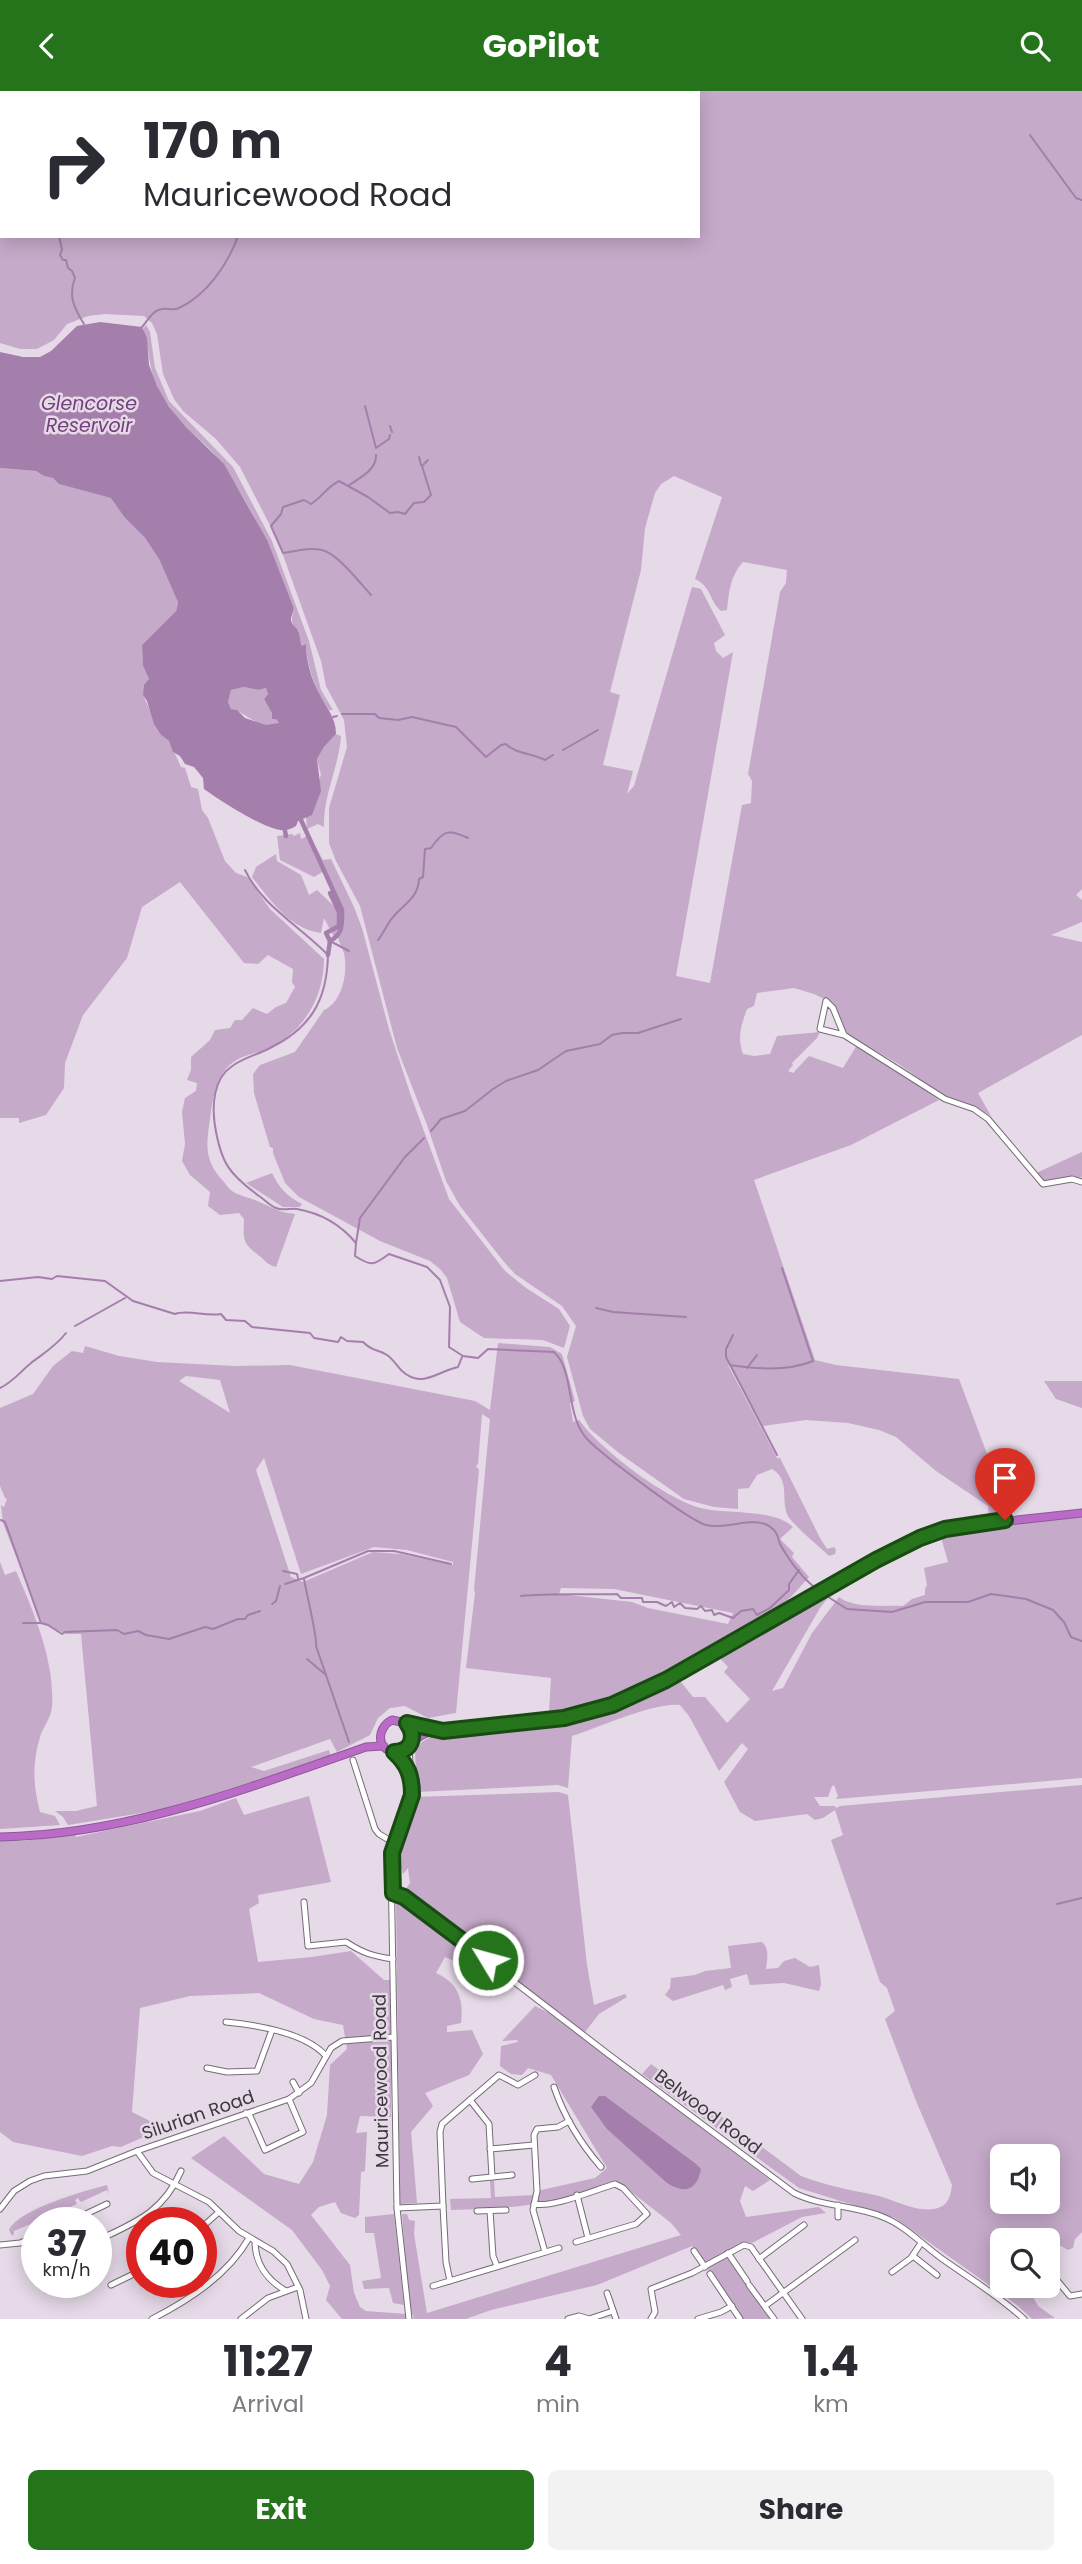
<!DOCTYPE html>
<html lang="en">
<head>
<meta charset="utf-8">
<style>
	:root { --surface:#fff; --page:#f2f2f3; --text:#2b2b33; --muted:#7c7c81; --accent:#25741c }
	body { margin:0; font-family:Poppins,sans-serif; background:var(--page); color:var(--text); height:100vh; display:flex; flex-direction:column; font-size:26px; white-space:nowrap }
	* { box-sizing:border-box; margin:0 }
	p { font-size:23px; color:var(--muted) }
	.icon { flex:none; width:38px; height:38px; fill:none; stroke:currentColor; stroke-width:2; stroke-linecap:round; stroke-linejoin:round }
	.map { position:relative; height:2228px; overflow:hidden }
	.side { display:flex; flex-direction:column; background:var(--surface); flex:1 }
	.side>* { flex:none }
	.hud { position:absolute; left:0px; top:0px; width:700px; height:147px; box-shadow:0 4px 18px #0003; background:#fff; color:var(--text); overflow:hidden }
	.controls { position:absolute; left:990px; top:2053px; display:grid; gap:14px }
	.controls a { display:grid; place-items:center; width:70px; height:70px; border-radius:10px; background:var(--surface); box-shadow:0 4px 18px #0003; font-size:35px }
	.speed { position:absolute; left:21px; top:2116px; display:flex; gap:14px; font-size:35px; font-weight:700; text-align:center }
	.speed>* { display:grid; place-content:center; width:91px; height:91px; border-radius:50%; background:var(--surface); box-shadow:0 4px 18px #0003; line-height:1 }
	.speed small { font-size:18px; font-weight:400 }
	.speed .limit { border:10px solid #d22; background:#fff; color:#111 }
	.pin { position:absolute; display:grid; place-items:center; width:60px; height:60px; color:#fff; margin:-72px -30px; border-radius:50% 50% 50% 0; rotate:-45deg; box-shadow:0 0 7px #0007 }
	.pin .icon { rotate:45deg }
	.me { position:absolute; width:77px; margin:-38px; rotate:307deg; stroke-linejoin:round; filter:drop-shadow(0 0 5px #0008) }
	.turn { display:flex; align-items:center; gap:24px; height:147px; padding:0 28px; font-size:32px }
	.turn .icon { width:91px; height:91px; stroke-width:2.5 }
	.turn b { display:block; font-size:49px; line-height:60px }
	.eta { display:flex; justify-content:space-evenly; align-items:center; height:119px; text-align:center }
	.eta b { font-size:42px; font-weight:700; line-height:49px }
	.button { display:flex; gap:14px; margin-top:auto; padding:14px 28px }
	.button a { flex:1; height:80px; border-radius:10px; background:var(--accent); color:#fff; font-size:28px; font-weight:700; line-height:80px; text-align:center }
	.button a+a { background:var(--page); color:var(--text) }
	header { display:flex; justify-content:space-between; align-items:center; height:91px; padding:0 28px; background:var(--accent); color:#fff; font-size:32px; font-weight:700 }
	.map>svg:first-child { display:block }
	.green { fill:#c5aac9; fill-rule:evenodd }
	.water { fill:#a57fab; fill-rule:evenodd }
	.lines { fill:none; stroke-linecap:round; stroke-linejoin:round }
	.stream { stroke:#a57fab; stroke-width:2 }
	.canal { stroke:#a57fab; stroke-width:4.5 }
	.minor-casing { stroke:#766b78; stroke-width:7 }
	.highway-casing { stroke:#8e5997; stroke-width:9 }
	.minor { stroke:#fff; stroke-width:5 }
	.highway { stroke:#ba6bc7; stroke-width:7 }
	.route-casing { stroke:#184b12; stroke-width:18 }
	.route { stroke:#25741c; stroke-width:12 }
	.labels { text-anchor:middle; stroke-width:5; stroke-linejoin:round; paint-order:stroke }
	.street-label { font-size:18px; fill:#3d383e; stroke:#e6d9e8 }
	.water-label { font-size:19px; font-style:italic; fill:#71407a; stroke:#e6d9e8 }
</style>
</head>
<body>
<header><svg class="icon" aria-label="back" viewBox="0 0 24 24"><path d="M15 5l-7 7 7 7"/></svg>GoPilot<svg class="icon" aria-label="search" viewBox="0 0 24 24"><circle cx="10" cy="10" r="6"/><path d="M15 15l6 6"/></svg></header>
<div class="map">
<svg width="1082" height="2228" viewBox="0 0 1082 2228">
	<rect width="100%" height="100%" fill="#e6d9e8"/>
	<g class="green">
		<path d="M0 0H1082V798L1076 804 1082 809V831L1051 844 1082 851V944L978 1002 991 1025 976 1016 945 1006 900 974 847 943 833 912 814 903 794 897 757 902 754 915 747 918C741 934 737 947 743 963L754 965 770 963 777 945 820 941 817 947 792 972 793 974 788 980 793 982 809 965 843 977 857 954 899 980 939 1009 851 1054 754 1089 815 1269 836 1274 959 1288 1010 1424 989 1426 988 1415 936 1380 896 1346 879 1339 848 1332 806 1329 763 1335 730 1273 728 1274 777 1367H780L820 1447 827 1458 834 1456 836 1459 835 1463 829 1465C820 1456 793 1434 788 1425 780 1409 791 1389 772 1378L757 1384 749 1397 738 1398V1418L714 1416 684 1408 619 1362 590 1338 583 1325 567 1266 576 1235 562 1215 515 1183 504 1171 460 1115 446 1090 427 1034 397 957 360 815 336 770 329 752V717L347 656 344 629 326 595 321 570 278 450 240 376 216 348 183 320 174 308 163 283 157 243 152 232 144 225 105 223 88 225 67 233 54 249 37 258H20L0 252ZM2 2H698V145H2ZM674 385 722 406 695 488C712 496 709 510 721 520L727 519C729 501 730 485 743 471L787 479 786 492 780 501 748 683 752 690 751 712 742 714 710 892 676 885 733 561 723 567 716 560 714 552 725 544 701 498 692 496 634 695 627 703 633 680 603 674 620 604 610 601 641 479 645 437 655 402 661 393Z"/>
		<path d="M146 234 150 241 155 277 169 310 233 376 272 450 309 550 321 599 333 619H329C316 600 307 577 306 554L303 556C301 552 300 548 299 544 294 530 289 536 294 517 273 463 251 411 215 364 208 355 197 347 188 338 176 326 164 311 157 295 148 276 150 257 143 238Z"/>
		<path d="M0 377 36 380 44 385 53 387 60 393 112 407 125 427 145 447 159 468 178 510 176 520 142 554 143 575 149 588 143 604 161 644 169 650 181 676 185 677 191 696 198 698 202 719 208 727 225 770 236 782 247 786 270 818 324 868C324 906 304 941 268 957 251 965 235 964 223 982 214 995 212 1012 210 1028 206 1055 204 1070 224 1091 227 1095 231 1100 235 1102 242 1105 249 1107 255 1109 269 1115 280 1122 295 1123L276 1176C269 1174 267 1172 262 1167 243 1152 243 1152 244 1128L239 1122 220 1124 208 1115 210 1101 190 1084 182 1070 185 1053 182 1021 185 1007 196 1000 197 992 187 989 191 979V966L210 949 215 939 230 937 235 929H242L253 917 267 923 276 916 286 912 295 896 292 891 293 878 268 864 258 873 244 872 180 791 142 816 127 867 83 924 65 972 64 997 46 1024 19 1032V1027H0Z"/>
		<path d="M244 596 259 599 266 597 268 603 264 608 279 632C261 642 247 621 231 618L228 611 231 599Z"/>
		<path d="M336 643 341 645C339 676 323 704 324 736L318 733 307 738 306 726 321 684 317 668 324 656Z"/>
		<path d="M300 742 301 748 309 744 323 769 331 768 354 816 362 837 389 938 411 1005 449 1108 505 1180 526 1197 559 1218 570 1235 564 1257 543 1249 484 1247 460 1231 447 1187 440 1178 430 1170 380 1150 299 1106 285 1092 273 1062V1057L270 1056 254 1002 253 983 260 974 295 961 324 919C343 911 348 880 344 862 342 856 339 852 338 846H334L324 827 321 842C289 838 270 808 252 786L256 776 276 763 277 770 301 784 309 804 317 799 335 816 340 813 324 780 314 786 280 769 277 745 292 743 294 745Z"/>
		<path d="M1082 1061V1086L1044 1090 1034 1083Z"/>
		<path d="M272 1082C279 1097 287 1105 302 1113L300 1116H283L246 1092Z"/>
		<path d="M498 1252 550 1256 562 1263 575 1310 570 1312 573 1331 579 1329C601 1359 669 1411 705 1418 730 1423 774 1418 793 1436L780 1448 794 1462 792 1466 809 1486C800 1496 790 1508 779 1516 765 1526 750 1532 736 1541 678 1578 619 1616 549 1621L551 1587 466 1577 475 1502 474 1499 490 1328 482 1323 478 1373 476 1375 479 1379 456 1622 428 1627 405 1615 390 1617 378 1627 370 1644 337 1661 330 1648 251 1676 264 1680 329 1659 331 1666 268 1688 173 1717 68 1734 63 1726 55 1720H76L97 1715 81 1543H66L42 1532 3 1432 1 1414 4 1416 7 1408 5 1407 0 1395V1317L33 1303 53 1275 72 1260 83 1262 85 1255 119 1265 157 1271 235 1275 290 1274 475 1310 490 1319ZM186 1285 220 1289 230 1322 179 1290ZM264 1367 301 1483 374 1456 407 1459 453 1471V1474L400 1463 373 1461 303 1491 291 1486 256 1379ZM561 1497 614 1498 733 1522 728 1533 648 1517 632 1511 559 1503Z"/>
		<path d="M1044 1290H1082V1317L1056 1308Z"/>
		<path d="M1082 1426V1687L836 1708 838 1705 834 1694 832 1695 828 1706H814L820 1715H835L836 1717 840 1715 1082 1694V2141L1075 2148 1073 2157 1068 2159 1054 2151 1048 2152V2149H1003V2194L1027 2195 1038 2215 1055 2227 1032 2228 1017 2214 895 2127 799 2097 642 1983 651 1973 801 2085C825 2094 849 2099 875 2104 894 2108 925 2127 944 2114 950 2109 951 2100 952 2094L916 2010 885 1928 895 1920 887 1897 880 1891 831 1749 843 1744 835 1719 823 1727 815 1729 807 1723 755 1730 740 1721 724 1691 748 1658 742 1652 719 1680 689 1625 680 1614C654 1611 600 1636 572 1645L568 1697 558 1694 417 1701 415 1660 419 1653 431 1645 486 1642 562 1631 620 1614 673 1590 681 1591 693 1606H705L727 1632 750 1608 724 1581 728 1576 717 1564 833 1500 820 1517 772 1600 783 1597 812 1542 839 1506C854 1518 885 1514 903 1515L912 1508 925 1504V1498L927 1494 924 1477 948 1471 941 1446 999 1434ZM1003 2065H1048V2110H1003Z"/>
		<path d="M0 1471 5 1484 16 1480C34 1522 55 1570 52 1616 51 1627 43 1636 40 1646 32 1672 33 1695 40 1721L55 1725 60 1734 0 1738Z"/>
		<path d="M559 1701 568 1704 587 1874 594 1914 625 1903 627 1906 599 1923 585 1941 403 1802 410 1792 408 1777 403 1783 396 1760 414 1706Z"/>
		<path d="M309 1705 331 1791 258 1804 259 1812 249 1818 258 1871 312 1866 351 1860 384 1889H391V2026L360 2025 356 2042 367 2041 365 2080 361 2081 359 2124 355 2127 341 2122 335 2111 319 2116 311 2124 350 2174 354 2202 360 2216 366 2220 406 2223 407 2228H342L326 2209 330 2195 322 2179 292 2139 191 2067 224 2045 264 2083 299 2093 313 2071 327 2024 330 1974 347 1958 343 1934 314 1928 259 1902 190 1905 140 1917 132 2021 164 2037 121 2056 112 2055 82 2065 13 2051 0 2041V1750H24L75 1743 76 1746 200 1720 236 1707 244 1724Z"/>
		<path d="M398 1806 494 1877 486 1876 476 1869 473 1875 464 1870 456 1871 445 1866 436 1882C458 1892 464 1908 461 1932L447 1935V1941L472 1939 483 1963 469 1984 425 2002 433 2015 411 2041 417 2112 400 2113 396 1808Z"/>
		<path d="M762 1851C770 1858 767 1869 766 1878L778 1877 784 1870 795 1867 810 1876 819 1874 821 1893 819 1900 784 1892 750 1894 747 1883 730 1888 732 1896 725 1899 723 1894 673 1910 665 1904 670 1897 671 1887 695 1884 705 1880 731 1877 728 1855Z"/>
		<path d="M535 1915 551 1923 770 2089 753 2100 745 2095 740 2110 746 2126 819 2116 826 2122 802 2126 752 2152 743 2151 725 2161 772 2228H743L692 2155 597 2194 491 2219 466 2228H414L409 2213 402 2123H407L409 2129 415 2130 414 2143 427 2222 681 2144 671 2132 620 2092C610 2097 599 2099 588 2102 544 2115 497 2118 451 2119L450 2108 491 2107 490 2090H494L495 2106 535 2104 537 2100 595 2087 607 2077 551 1984 528 1977 522 1984 511 1983 500 1975 501 1955 518 1951 517 1949 502 1950Z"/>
		<path d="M107 2094 109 2103 107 2099 81 2111 78 2107 75 2109 77 2113 14 2140V2143L12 2145 9 2139C19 2118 84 2100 107 2094Z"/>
		<path d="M394 2123 404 2214 393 2212 389 2197 364 2198 362 2190 381 2187 374 2142H365V2126Z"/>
	</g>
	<g class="water">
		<path d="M100 231 142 236 147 247 149 274 157 295 169 316 186 336 224 373 267 449 294 517C290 531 289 529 297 538 300 543 300 550 302 555L306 553C306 570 311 587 319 602 326 617 336 626 336 643L324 656 317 668 321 700 312 724 298 730 296 735C291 738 286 740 280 739 263 737 219 709 204 698L203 687 194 676 185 673 180 665 173 661 169 650 161 644 154 633 147 610 143 604 144 594 149 588 143 575 142 554 176 520 178 511 159 468 145 447 125 427 111 407 59 393 53 387 44 385 36 380 0 377V261L23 266H40L51 260 77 235ZM244 596 259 599 266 597 268 603 264 608 272 622V628H276L279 632 266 634 245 627 237 619 231 618 228 611 231 599Z"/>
		<path d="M599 2005H605L696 2073 701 2078C697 2100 684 2103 667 2092L607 2038 591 2016Z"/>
	</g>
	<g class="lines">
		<g class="stream">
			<path d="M330 2 331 0"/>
			<path d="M0 5 2 8"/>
			<path d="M2 22V26"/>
			<path d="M1030 44 1076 107 1082 109"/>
			<path d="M59 145 62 159 60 164 63 169H66L68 177 72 180 75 187C68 205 74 217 84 233"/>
			<path d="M142 236C148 229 153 219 162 218 168 217 173 220 179 217 207 204 228 173 238 145"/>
			<path d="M365 315 376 357 389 348 390 344"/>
			<path d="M390 335 392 341"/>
			<path d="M419 366 421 374"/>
			<path d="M348 395C359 387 377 379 376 364"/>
			<path d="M371 504C360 492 337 462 322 459 309 456 296 460 283 462L271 435 281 423 283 416 304 409 311 413C322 406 327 396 339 390L368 406 390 422 398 421 405 423 414 412 424 411 431 404 422 375 428 369"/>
			<path d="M342 623H375L379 627 398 629 412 626 456 636 486 666 501 654 506 653C516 663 532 662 545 669L553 664"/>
			<path d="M333 626 337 625"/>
			<path d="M563 659 598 639"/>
			<path d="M245 779C261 814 301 836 328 864 327 909 311 937 270 957 257 964 242 967 231 976 213 988 212 1016 215 1035 221 1072 229 1083 259 1105 264 1108 270 1115 276 1117 282 1120 291 1117 297 1118 320 1122 341 1134 356 1152L355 1165C372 1176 374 1174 389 1163L427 1176 440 1189 450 1216 449 1256 463 1265 478 1267 488 1258 554 1261C575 1280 565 1326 588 1349 604 1365 688 1429 706 1434 725 1439 746 1427 765 1433 768 1434 771 1436 774 1439 778 1443 778 1448 780 1453 789 1469 803 1488 818 1499"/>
			<path d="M378 849C384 842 387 832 394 825 405 812 418 807 419 788L423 786 425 758 431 757C443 740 448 737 468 747"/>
			<path d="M330 850 349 860"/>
			<path d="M431 1040 441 1028 465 1020 493 998 506 990 538 979 566 960 600 953 612 944 622 942H638L681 928"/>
			<path d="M356 1152 360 1127 405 1066 424 1047"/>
			<path d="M0 1190 38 1186 52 1188 57 1185 105 1190 133 1210 175 1223C188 1218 206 1226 221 1223L226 1229 245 1230 252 1236 310 1242 314 1247 338 1251 341 1246 347 1250 363 1251C374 1262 377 1257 387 1264 393 1268 397 1275 402 1280 422 1298 436 1281 458 1276L462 1266"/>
			<path d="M596 1217 613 1221 686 1226"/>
			<path d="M75 1235 125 1207"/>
			<path d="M733 1244 726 1258V1266L777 1364"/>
			<path d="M730 1274C755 1278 789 1280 813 1270L782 1177"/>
			<path d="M747 1277 757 1264"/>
			<path d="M0 1297C13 1291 20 1281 31 1272 44 1262 56 1255 66 1242"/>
			<path d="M1 1429 5 1431 41 1532 48 1534 62 1543 65 1541 117 1539 124 1543 138 1540 146 1544 169 1548 205 1536 213 1538 238 1528H245L248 1524 260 1520"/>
			<path d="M283 1480 297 1483 298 1487"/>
			<path d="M304 1488C306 1500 318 1549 316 1555L349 1651"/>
			<path d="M285 1493 304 1487 368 1460H394L451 1473"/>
			<path d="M822 1502 847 1518 892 1521 925 1511H968L991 1503 1026 1508 1053 1519 1064 1531 1071 1546 1082 1550"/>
			<path d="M521 1505C553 1502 585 1504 617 1503L621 1507H642L643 1511H657L666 1515 672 1511 674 1516 680 1512 685 1517 697 1518 701 1515 705 1520 712 1519 714 1524 719 1522 733 1527 741 1520 753 1518 757 1524 770 1517 789 1499V1493L799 1479"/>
			<path d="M272 1513 276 1510 280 1495"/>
			<path d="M23 1532H40"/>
			<path d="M307 1568 326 1584"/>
			<path d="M1057 1813 1082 1807"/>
		</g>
		<g class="canal">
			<path d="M301 729 342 819C342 834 343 843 330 850L328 864"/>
			<path d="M285 740 286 745"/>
			<path d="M330 802 339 821V835L326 842 330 850"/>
		</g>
		<g class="minor-casing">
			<g id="minor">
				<path d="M844 944 833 917 826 910 820 938 844 944 945 1008 974 1018 988 1028 1043 1093 1072 1088 1082 1091"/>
				<path d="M409 1656 412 1704 394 1752 391 1772 397 2117 409 2228"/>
				<path d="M394 1662 408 1678"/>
				<path d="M353 1669 375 1738 379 1743 394 1752"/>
				<path d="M393 1802 404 1806 608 1963 794 2102C822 2116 855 2114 883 2126 904 2134 923 2154 941 2167 969 2187 998 2204 1024 2228"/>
				<path d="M304 1811 308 1855 346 1851C363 1862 372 1865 393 1868"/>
				<path d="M226 1931C256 1934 305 1941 326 1965"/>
				<path d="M207 1977 227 1981 257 1980 272 1939"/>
				<path d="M293 1991 299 2002"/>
				<path d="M554 1996C564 2025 580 2052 601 2076"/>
				<path d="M470 2009 489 2033 492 2086"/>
				<path d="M246 2022 250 2025 265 2059 303 2041 289 2008"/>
				<path d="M490 2058 534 2054"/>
				<path d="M137 2060 153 2082 209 2111 239 2140 273 2160 287 2173 300 2199 306 2228"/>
				<path d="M472 2088 512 2084"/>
				<path d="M577 2104 588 2147"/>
				<path d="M534 2113C553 2117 594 2099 615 2093L623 2097 647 2123 636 2133 576 2151"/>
				<path d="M443 2115 446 2171 450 2190"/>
				<path d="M397 2117 443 2115 440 2041 442 2033 499 1984 518 1994 535 1984"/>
				<path d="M0 2118 14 2100 30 2090 44 2085 87 2080 137 2060 289 2008 311 1992 331 1957 342 1950 394 1946"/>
				<path d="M477 2120 506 2119"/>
				<path d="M490 2120 493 2165 497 2175"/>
				<path d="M838 2126V2114"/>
				<path d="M67 2132 107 2113"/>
				<path d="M201 2137 219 2121"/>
				<path d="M96 2150C134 2132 163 2122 181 2080"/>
				<path d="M255 2150C255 2172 267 2189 286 2200"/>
				<path d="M0 2154 20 2152 37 2145"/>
				<path d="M694 2160 705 2176"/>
				<path d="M545 2161 533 2119 537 2100 534 2044 537 2038 558 2036 569 2030"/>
				<path d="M728 2162 747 2190"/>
				<path d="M913 2165 937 2184"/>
				<path d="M759 2168 804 2134"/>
				<path d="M892 2181 911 2167 921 2152"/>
				<path d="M1051 2182 1070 2205 1082 2203"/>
				<path d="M710 2183 740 2228"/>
				<path d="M111 2194 142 2179"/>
				<path d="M749 2194 774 2228"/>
				<path d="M433 2195 559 2157"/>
				<path d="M607 2202 616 2228"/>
				<path d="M765 2215 855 2149"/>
				<path d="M152 2228C189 2209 228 2184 249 2147"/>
				<path d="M241 2228 268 2207 298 2196"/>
				<path d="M568 2228 579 2225 589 2228 613 2220"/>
				<path d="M651 2228 655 2221 651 2198 692 2182 744 2154 751 2156 802 2228"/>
				<path d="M698 2228 721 2221 732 2215"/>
			</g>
		</g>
		<g class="highway-casing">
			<g id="highway">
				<path d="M435 1639C415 1643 408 1661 396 1661 375 1660 377 1636 392 1629L443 1640 564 1627 612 1614 666 1589 876 1469 920 1447 945 1438 971 1434 1082 1422"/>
				<path d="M0 1746C127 1744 248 1697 366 1656L384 1655"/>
			</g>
		</g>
		<use href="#minor" class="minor"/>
		<use href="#highway" class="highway"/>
	</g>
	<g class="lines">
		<g class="route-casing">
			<path id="route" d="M488 1869 404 1806 393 1802 392 1762 412 1704C412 1685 408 1674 394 1661 411 1661 417 1646 407 1632L443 1640 564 1627 612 1614 666 1589 876 1469 920 1447 945 1438 1005 1429"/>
		</g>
		<use href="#route" class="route"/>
	</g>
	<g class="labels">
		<g class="street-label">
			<text transform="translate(381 1990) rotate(-91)" y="6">Mauricewood Road</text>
			<text transform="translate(708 2021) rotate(37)" y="6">Belwood Road</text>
			<text transform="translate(198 2024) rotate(-19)" y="6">Silurian Road</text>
		</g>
		<g class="water-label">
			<text x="89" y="319">Glencorse<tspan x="89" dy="22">Reservoir</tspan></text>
		</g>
	</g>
</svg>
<div class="controls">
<a><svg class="icon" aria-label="sound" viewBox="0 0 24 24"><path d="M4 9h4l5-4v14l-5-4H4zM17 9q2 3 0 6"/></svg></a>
<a><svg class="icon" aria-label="search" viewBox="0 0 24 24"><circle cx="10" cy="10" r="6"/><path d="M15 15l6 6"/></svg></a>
</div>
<div class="speed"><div>37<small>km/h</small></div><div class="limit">40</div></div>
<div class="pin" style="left:1005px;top:1429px;background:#d93025"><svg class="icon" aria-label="arrive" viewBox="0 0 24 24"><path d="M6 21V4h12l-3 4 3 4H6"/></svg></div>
<svg class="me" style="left:488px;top:1869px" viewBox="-20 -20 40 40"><circle r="17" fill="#25741c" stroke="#fff" stroke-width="3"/><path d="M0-11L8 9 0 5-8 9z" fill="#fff"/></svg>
<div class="hud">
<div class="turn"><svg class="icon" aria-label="right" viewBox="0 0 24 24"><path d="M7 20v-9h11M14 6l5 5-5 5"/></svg><div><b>170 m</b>Mauricewood Road</div></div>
</div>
</div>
<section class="side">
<div class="eta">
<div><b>11:27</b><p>Arrival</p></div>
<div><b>4</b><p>min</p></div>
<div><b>1.4</b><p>km</p></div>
</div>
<div class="button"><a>Exit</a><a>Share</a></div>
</section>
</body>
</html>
